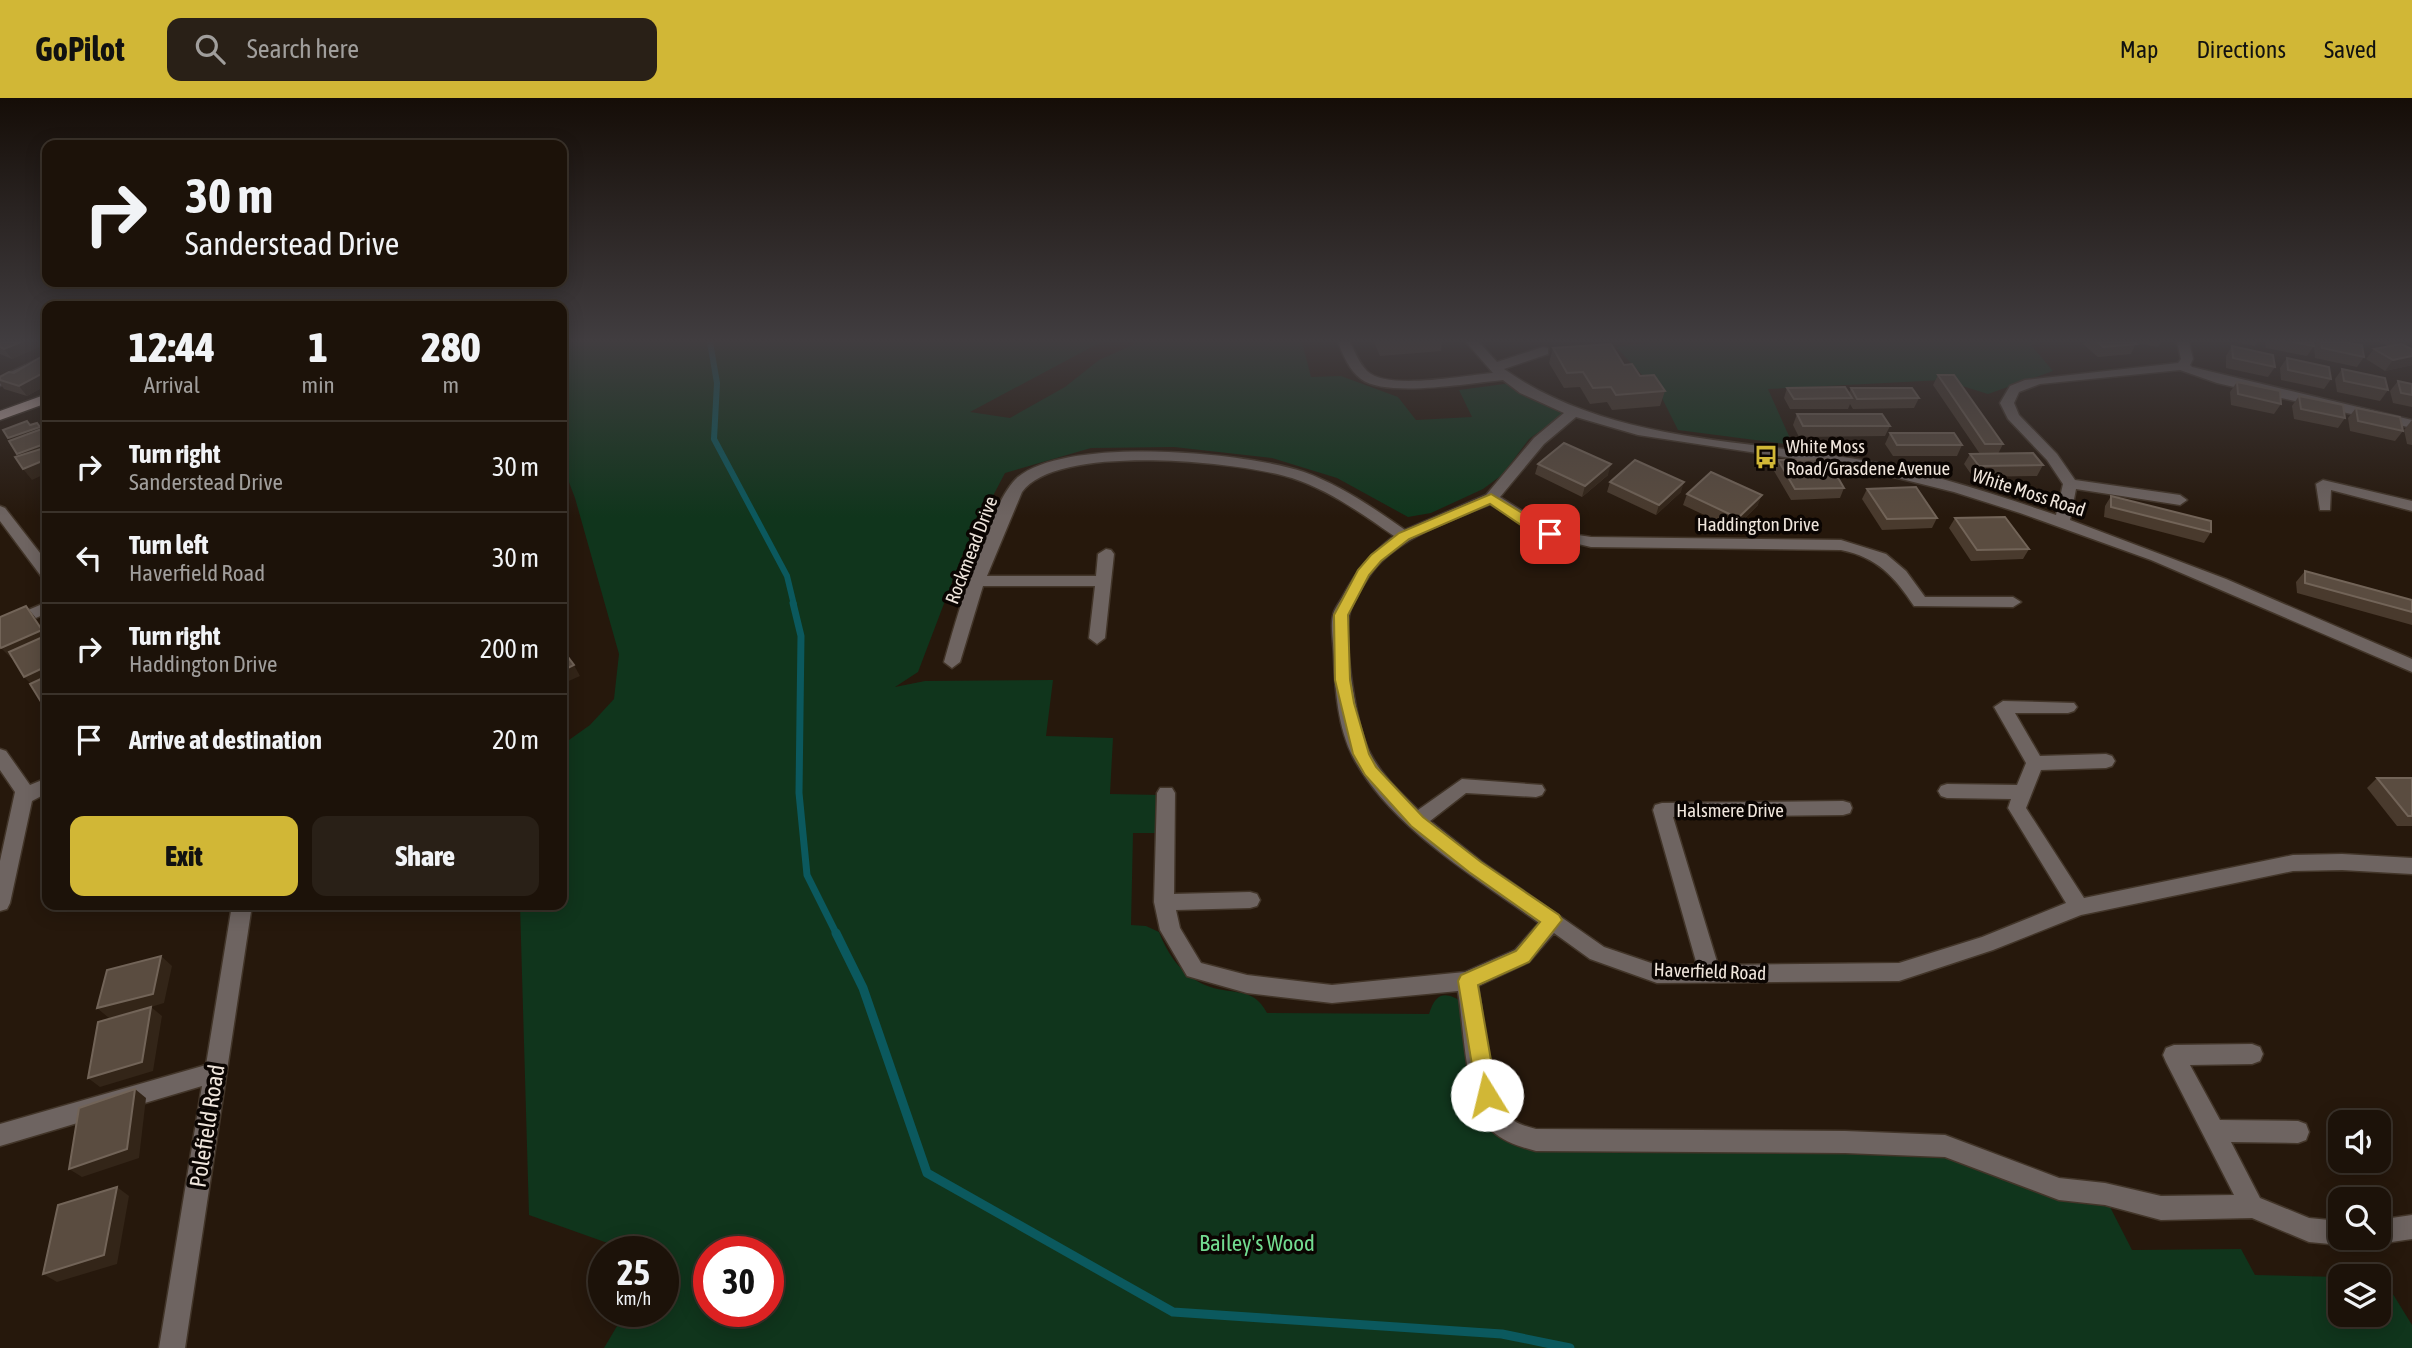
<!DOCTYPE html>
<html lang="en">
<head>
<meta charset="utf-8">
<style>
	:root { --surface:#1c1209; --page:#292017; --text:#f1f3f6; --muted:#a09e9c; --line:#3a322a; --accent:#d1b736 }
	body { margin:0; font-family:"Asap Condensed",sans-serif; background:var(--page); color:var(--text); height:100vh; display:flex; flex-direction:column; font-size:26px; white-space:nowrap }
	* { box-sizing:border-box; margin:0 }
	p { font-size:23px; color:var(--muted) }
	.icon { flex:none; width:38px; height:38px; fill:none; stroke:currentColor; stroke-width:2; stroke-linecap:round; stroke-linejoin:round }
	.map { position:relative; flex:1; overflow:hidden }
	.details { position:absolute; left:42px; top:203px; width:525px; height:609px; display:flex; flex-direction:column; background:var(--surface); border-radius:14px; box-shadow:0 4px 18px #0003,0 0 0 2px var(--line) }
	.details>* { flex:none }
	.top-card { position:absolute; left:42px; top:42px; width:525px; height:147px; border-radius:14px; box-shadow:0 4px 18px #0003,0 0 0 2px var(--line); background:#1c1209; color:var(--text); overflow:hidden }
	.controls { position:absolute; left:2328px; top:1012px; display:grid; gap:14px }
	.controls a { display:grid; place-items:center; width:63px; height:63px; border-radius:14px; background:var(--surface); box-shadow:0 4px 18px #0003,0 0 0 2px var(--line); font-size:35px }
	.speed { position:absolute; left:588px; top:1138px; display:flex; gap:14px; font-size:35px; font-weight:700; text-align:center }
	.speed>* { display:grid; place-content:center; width:91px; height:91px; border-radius:50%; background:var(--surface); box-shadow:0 4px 18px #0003,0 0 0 2px var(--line); line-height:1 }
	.speed small { font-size:18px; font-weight:400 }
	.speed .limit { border:10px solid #d22; background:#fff; color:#111 }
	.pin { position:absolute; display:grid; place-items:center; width:60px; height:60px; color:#fff; margin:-30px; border-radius:14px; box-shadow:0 4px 10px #0006 }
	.me { position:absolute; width:77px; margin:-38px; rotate:351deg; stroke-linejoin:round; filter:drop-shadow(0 0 5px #0008) }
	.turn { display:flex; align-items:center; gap:24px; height:147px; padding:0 28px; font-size:32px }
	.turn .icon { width:91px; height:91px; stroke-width:2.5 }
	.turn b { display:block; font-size:49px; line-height:60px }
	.eta { display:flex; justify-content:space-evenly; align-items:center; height:119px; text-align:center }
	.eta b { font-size:42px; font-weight:800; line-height:49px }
	.cta { display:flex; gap:14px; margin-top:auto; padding:14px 28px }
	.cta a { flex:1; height:80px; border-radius:14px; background:var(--accent); color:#111; font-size:28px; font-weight:800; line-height:80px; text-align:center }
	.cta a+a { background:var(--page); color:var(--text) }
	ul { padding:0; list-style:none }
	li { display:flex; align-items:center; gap:21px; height:91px; padding:0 28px; border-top:2px solid var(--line) }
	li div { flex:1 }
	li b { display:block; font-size:26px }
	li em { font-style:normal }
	header { display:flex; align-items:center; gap:42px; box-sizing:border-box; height:98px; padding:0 35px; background:var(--accent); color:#111 }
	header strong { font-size:33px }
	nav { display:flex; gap:38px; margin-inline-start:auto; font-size:24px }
	.search { width:490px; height:63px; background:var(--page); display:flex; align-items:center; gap:18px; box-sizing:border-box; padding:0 24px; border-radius:14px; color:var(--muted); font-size:26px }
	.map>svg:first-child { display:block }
	.green { fill:#10351c; fill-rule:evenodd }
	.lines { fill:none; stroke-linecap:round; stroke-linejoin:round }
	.stream-far2 { stroke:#0b595e; stroke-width:6 }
	.stream-far1 { stroke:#0b595e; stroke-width:7 }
	.stream { stroke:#0b595e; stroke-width:9 }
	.minor-casing { stroke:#423529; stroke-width:3 }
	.major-casing { stroke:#423529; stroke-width:3 }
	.minor { fill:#6e6461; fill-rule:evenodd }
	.major { fill:#c3ada8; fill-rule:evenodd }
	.wall { fill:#493a2d }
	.shaded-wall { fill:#332518 }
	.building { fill:#5a4c40; stroke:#726458; stroke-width:2 }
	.route { fill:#d1b736; stroke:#887723; stroke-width:2 }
	.labels { text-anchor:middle; stroke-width:7; stroke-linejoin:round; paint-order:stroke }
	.poi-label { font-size:19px; fill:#efe5dc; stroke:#0b0502; text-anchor:start }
	.street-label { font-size:19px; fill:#efe5dc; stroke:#0b0502 }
	.near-street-label { font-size:23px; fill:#efe5dc; stroke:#0b0502 }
	.near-park-label { font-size:23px; fill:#72db90; stroke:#0b0502 }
</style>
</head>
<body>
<header>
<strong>GoPilot</strong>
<div class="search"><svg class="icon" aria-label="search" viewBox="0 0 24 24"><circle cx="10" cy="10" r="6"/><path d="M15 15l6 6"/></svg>Search here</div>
<nav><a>Map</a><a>Directions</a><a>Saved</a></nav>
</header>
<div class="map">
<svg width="2412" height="1250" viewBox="0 0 2412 1250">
	<rect width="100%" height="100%" fill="#26180c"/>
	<g class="green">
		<path d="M562 244H1101L970 314 1010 320 1065 289 1099 262 1139 244H1302L1311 279 1341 278 1398 299 1416 322 1472 319 1459 292 1512 285 1565 315 1529 341 1502 377 1483 391 1431 415 1408 419 1337 380 1272 360 1174 349 1091 350 1005 375 964 453 918 574 895 589 925 583 1053 582 1046 638 1113 640 1110 696 1160 697 1159 735H1133L1131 827 1146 828 1159 834C1168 857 1182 877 1205 887 1230 898 1253 887 1267 915L1429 916C1436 894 1445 893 1464 905L1506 1041 1938 1054 2109 1107 2132 1152 2241 1151 2255 1177 2340 1179V1216H2378V1180H2383L2412 1227V1250H604L626 1213H663V1153H630L529 1117 520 807H562V647L590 627 614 601 619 556 575 400 562 366ZM709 1153H768V1213H709Z"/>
		<path d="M1652 244H2041L2031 247 2053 273 1988 296 1943 282 1768 291 1793 347 1678 332 1660 296 1616 249Z"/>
	</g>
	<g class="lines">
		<path class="stream-far2" d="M710 244 717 285 714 341 787 478 794 507"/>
		<path class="stream-far1" d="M793 505 801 538 799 695 807 777 837 837"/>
		<path class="stream" d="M836 835 863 890 927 1075 1173 1214 1502 1236 1570 1250"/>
		<g class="minor-casing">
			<g id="minor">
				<path d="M1338 244H1350C1355 254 1359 265 1367 273 1388 293 1464 277 1493 275L1466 244H1479L1497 264 1543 249 1548 250V256L1504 271C1606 343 1737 341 1856 361 1924 373 1991 395 2056 417L2063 386 2047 362 2008 321 2000 305 2010 288 2025 282 2178 265 2181 261 2177 244H2189L2193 261 2190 267 2192 269 2412 322V330L2217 285 2180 272 2040 286 2019 294 2014 305 2019 317 2057 356 2075 382 2180 397 2187 402 2180 407 2076 391 2070 422 2226 481 2412 561V574L2151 462 2020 415 1954 394 1857 370 1638 337 1576 319 1544 346 1500 399 1543 426 1565 435 1591 439 1841 442 1886 456 1906 473 1925 499H2013L2021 504 2013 509 1914 508C1895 479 1877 459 1841 452L1591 449 1544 438 1490 406C1453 422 1411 435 1382 463 1371 473 1351 504 1349 518 1344 547 1356 629 1370 655 1382 678 1400 694 1418 712L1462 681 1542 687 1545 692 1542 697 1536 699 1466 695 1430 723 1482 764 1604 849 1657 867H1697L1653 712 1655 707 1662 705 1843 703 1850 705 1852 710 1850 715 1843 717 1673 719 1718 867 1899 865 1982 839 2066 805 2008 710 2011 701 1947 700 1941 698 1938 693 1941 688 1947 686 2017 687 2026 665 1994 609 2003 603 2074 605 2077 609 2074 613 2068 615H2015L2040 658 2106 656 2112 658 2115 663 2112 668 2106 670 2041 672 2026 710 2084 800 2293 757 2342 756 2412 760V776L2342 772 2293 773 2081 817 1993 852 1899 883 1657 885 1590 861 1554 835 1529 864 1478 888C1484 918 1487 989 1503 1012 1511 1024 1523 1028 1536 1031L1845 1033 1945 1037 2059 1080 2105 1085 2161 1098 2234 1097 2166 964 2163 957 2166 950 2174 947 2252 946 2260 949 2263 956 2260 963 2252 966 2190 967 2220 1022 2298 1023 2306 1026 2309 1034 2306 1042 2298 1045 2231 1044 2260 1100 2309 1120 2340 1123V1139H2350L2348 1143 2340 1147 2309 1144 2252 1120 2161 1122 2105 1107 2059 1102 1945 1059 1845 1055 1536 1053C1521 1049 1504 1044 1492 1033 1465 1006 1464 930 1458 893L1332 905 1247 895 1187 878 1160 832 1154 804 1157 695 1160 690H1172L1175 695 1174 796 1250 794 1257 796 1260 802 1257 808 1250 810 1176 812 1180 830 1201 865 1247 877 1332 887 1465 874 1515 852 1539 825C1475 779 1390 729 1353 659 1338 630 1335 592 1334 560 1334 547 1330 529 1333 517 1334 511 1340 504 1343 498 1357 472 1371 456 1394 438 1362 416 1329 392 1292 380 1238 363 1057 345 1022 394L987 478H1096L1098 456 1106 451 1111 452 1114 456 1105 540 1097 546 1089 540 1095 488H983L960 564 952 570 944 564C955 525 990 402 1018 379 1068 338 1245 354 1304 374 1340 387 1374 410 1405 432L1486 397 1534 340 1564 315 1520 295 1503 282C1470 285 1386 300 1361 281 1349 272 1343 257 1338 244Z"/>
				<path d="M47 257V266L0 288V279Z"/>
				<path d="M2323 382 2412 403V413L2331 392 2330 412H2320L2316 386Z"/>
				<path d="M0 408 5 410 47 464V479L41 478 0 423Z"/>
				<path d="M47 504V515L0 536V524Z"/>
				<path d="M0 651 6 653 30 687 47 680V695L32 703 10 805 7 811 0 813V763L15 694 0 672Z"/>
				<path d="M232 807H252L185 1250H159L202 988 0 1048V1026L206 967Z"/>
				<path d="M2412 1117V1141L2378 1146 2370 1142 2368 1139H2378V1122Z"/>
			</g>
		</g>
		<g class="major-casing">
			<path id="major" d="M47 296V305L0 322V313Z"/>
		</g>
		<use href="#minor" class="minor"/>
		<use href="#major" class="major"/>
	</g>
	<g class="wall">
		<path d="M0 244H47V245L12 261 0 256Z"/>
		<path d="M1374 244H1442L1441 253 1380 258Z"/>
		<path d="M2085 244H2162L2158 249 2136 245 2131 256 2098 259 2083 246Z"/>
		<path d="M2235 244H2258L2255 248Z"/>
		<path d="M2265 244H2313L2314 248 2307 258 2266 250Z"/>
		<path d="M2317 244H2344L2364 259 2357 269 2315 260 2314 249Z"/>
		<path d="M2379 244H2409L2407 246 2404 247 2412 251V267L2385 273 2366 261 2374 251 2388 248Z"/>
		<path d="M2232 248 2275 269 2268 279 2226 270V258Z"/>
		<path d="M1553 250 1624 267 1640 278 1665 293 1660 308 1612 312 1607 304 1590 306 1580 289 1564 290 1549 265Z"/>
		<path d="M2287 260 2331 281 2324 291 2281 282 2280 270Z"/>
		<path d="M47 261V287L27 298 4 291 0 285V279L14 275Z"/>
		<path d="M2342 271 2388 292 2380 303 2337 294 2335 281Z"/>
		<path d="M1938 277 2003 346 1998 356 2043 367 2037 378 1973 379 1964 366 1970 356H1980L1933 287Z"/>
		<path d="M2398 283 2412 286V309L2393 305 2390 293Z"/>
		<path d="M2237 284 2281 306 2274 316 2231 307 2230 294Z"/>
		<path d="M1787 290 1849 295 1851 290 1919 300 1914 310 1853 311 1850 306 1848 311H1790L1784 300Z"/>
		<path d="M2299 298 2345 320 2338 330 2294 321 2292 308Z"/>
		<path d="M2356 310 2403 333 2395 343 2350 333 2348 320Z"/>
		<path d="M1797 316 1890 328 1885 338 1799 339 1793 327Z"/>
		<path d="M2412 322V347L2407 346 2404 332Z"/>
		<path d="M1890 335 1962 347 1957 358H1893L1885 346Z"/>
		<path d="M1778 362 1844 390 1840 400 1791 402 1774 373Z"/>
		<path d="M1538 366 1608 377 1582 399 1535 376Z"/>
		<path d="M1610 384 1681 394 1656 417 1607 394Z"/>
		<path d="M1867 391 1937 420 1932 430 1882 432 1862 401Z"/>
		<path d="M1687 396 1758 407 1734 431 1683 407Z"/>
		<path d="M2111 398 2211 434 2204 445 2104 419 2105 408Z"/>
		<path d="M1955 420 2029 451 2023 461 1971 463 1949 430Z"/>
		<path d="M2305 473 2412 502V527L2297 495 2296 484Z"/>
		<path d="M2377 680H2412V728H2397L2367 690Z"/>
	</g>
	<g class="shaded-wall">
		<path d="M21 244H47V245L12 261 4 251Z"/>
		<path d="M2398 244H2409L2407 246 2393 251Z"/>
		<path d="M2412 258V267L2385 273 2393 262Z"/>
		<path d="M47 273V287L27 298 19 288Z"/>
		<path d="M40 329 44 334 12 346 8 340Z"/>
		<path d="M47 345V359L25 367 17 356Z"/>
		<path d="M47 361V375L32 382 23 371Z"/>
		<path d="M1611 366 1608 377 1582 399 1585 388Z"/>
		<path d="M1684 384 1681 394 1656 417 1659 407Z"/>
		<path d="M1762 397 1758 407 1734 431 1738 420Z"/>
		<path d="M26 508 35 519 47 537V544L11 560 1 550Z"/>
		<path d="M574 567 580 578 562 586V573Z"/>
		<path d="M47 568V583L34 589 24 579Z"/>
		<path d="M161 858 172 868 164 905 151 909 162 918 153 973 100 989 88 980 151 909 109 920 97 910Z"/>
		<path d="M135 991 146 1000 139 1060 82 1079 69 1071Z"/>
		<path d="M117 1089 129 1098 117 1166 57 1184 43 1176Z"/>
	</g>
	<g class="building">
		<path d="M0 244H21L4 251 0 249Z"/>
		<path d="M2098 244H2134L2137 246 2103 249Z"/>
		<path d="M2293 244H2313L2314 248Z"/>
		<path d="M2321 244H2344L2362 247 2364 259 2322 250Z"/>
		<path d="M1611 246 1624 267 1632 266 1640 278 1654 277 1665 293 1616 297 1611 289 1593 290 1583 274 1567 275 1553 250Z"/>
		<path d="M2401 246 2412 251V258L2393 262 2374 251Z"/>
		<path d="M2232 248 2273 257 2275 269 2233 260Z"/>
		<path d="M41 259 47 261 43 263 47 264V273L19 288 0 282V279L9 274 14 275Z"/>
		<path d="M2287 260 2329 269 2331 281 2288 272Z"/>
		<path d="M2342 271 2385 280 2388 292 2344 283Z"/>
		<path d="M1938 277H1954L2003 346H1985Z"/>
		<path d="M2398 283 2412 286V297L2401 295Z"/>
		<path d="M2237 284 2280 293 2281 306 2238 296Z"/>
		<path d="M1845 289 1852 300 1794 301 1787 290Z"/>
		<path d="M1851 290H1912L1919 300 1857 301Z"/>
		<path d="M2299 298 2343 307 2345 320 2301 311Z"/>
		<path d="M2356 310 2400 319 2403 333 2358 323Z"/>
		<path d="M1797 316H1882L1890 328H1803Z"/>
		<path d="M27 323 30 327 37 325 40 329 8 340 3 332Z"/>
		<path d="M47 329V345L17 356 9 343Z"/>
		<path d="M1890 335H1954L1962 347H1897Z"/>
		<path d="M1564 345 1611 366 1585 388 1538 366Z"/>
		<path d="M47 349V361L23 371 15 359Z"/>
		<path d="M2033 355 2043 367 1979 368 1970 356Z"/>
		<path d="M1827 361 1844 390 1795 391 1778 362Z"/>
		<path d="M1635 362 1684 384 1659 407 1610 384Z"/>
		<path d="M1711 374 1762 397 1738 420 1687 396Z"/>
		<path d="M1916 389 1937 420 1887 421 1867 391Z"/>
		<path d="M2111 398 2211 423V434L2111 409Z"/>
		<path d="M2005 419 2029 451 1977 452 1955 420Z"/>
		<path d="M2305 473 2412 502V514L2305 485Z"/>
		<path d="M26 508 42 532 1 550 0 548V519Z"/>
		<path d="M47 537V568L24 579 9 554Z"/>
		<path d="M562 551 574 567 562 573Z"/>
		<path d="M47 578V611L46 612 30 586Z"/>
		<path d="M2377 680H2412V718H2408Z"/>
		<path d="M161 858 153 896 97 910 107 872Z"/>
		<path d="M151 909 142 964 88 980 98 924Z"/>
		<path d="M135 991 127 1051 69 1071 79 1010Z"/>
		<path d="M117 1089 104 1157 43 1176 58 1107Z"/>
	</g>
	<linearGradient id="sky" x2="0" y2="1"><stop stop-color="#150d07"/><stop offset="0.58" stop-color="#413d40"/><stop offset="1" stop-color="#413d40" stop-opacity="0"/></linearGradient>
	<rect width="2412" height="419" fill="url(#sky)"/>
	<path class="route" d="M1491 396 1557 436 1550 440 1531 434 1490 406 1409 441 1381 463 1369 477 1348 517 1350 582 1354 605 1369 656 1376 669 1423 719 1481 764 1559 817 1562 822 1529 864 1478 887 1497 997 1494 1004 1487 1006 1480 1004 1477 997 1458 883 1461 877 1516 853 1540 824 1469 774 1411 728 1365 677 1353 656 1335 582 1334 517 1358 472 1371 457 1399 435Z"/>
	<defs>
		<g id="bus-bare" transform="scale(1.89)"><path d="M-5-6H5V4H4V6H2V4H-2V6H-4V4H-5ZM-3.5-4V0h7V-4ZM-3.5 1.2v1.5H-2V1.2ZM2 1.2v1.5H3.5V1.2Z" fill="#d1b736" stroke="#0b0502" stroke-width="2.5" paint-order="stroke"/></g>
	</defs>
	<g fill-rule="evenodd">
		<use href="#bus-bare" x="1766" y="359"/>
	</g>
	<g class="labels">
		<g class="poi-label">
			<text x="1786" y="355">White Moss<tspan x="1786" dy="22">Road/Grasdene Avenue</tspan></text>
		</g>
		<g class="street-label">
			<text transform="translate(2029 394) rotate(18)" y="7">White Moss Road</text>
			<text x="1758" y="433">Haddington Drive</text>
			<text transform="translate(971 452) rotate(-69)" y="7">Rockmead Drive</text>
			<text x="1730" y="719">Halsmere Drive</text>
			<text transform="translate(1710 873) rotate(2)" y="7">Haverfield Road</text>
		</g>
		<g class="near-street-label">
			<text transform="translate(207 1028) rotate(-81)" y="8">Polefield Road</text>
		</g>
		<g class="near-park-label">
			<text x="1257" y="1153">Bailey's Wood</text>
		</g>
	</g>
</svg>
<div class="controls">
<a><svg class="icon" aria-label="sound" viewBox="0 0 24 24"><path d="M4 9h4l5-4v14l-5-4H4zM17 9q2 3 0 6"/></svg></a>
<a><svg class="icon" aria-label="search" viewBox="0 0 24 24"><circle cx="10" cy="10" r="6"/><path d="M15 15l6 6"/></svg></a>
<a><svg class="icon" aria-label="layers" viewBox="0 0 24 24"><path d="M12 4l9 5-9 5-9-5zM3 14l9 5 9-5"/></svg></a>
</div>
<div class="speed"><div>25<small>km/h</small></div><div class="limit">30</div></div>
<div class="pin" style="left:1550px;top:436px;background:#d93025"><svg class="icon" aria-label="arrive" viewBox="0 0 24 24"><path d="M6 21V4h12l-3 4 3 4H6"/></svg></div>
<svg class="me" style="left:1487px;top:997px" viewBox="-20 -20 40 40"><circle r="19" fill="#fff"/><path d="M0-13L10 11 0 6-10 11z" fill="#d1b736"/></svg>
<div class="top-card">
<div class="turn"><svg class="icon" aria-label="right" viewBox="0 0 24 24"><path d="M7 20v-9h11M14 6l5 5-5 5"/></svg><div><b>30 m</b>Sanderstead Drive</div></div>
</div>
<section class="details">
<div class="eta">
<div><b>12:44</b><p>Arrival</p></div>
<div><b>1</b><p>min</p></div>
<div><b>280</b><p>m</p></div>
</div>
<ul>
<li><svg class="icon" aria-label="right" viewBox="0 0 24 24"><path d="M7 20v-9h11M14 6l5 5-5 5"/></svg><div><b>Turn right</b><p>Sanderstead Drive</p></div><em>30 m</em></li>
<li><svg class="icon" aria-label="left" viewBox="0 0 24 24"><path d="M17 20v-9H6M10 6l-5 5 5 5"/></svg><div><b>Turn left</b><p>Haverfield Road</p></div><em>30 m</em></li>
<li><svg class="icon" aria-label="right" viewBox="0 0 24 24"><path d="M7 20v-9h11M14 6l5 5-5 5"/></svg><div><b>Turn right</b><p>Haddington Drive</p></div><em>200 m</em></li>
<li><svg class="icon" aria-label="arrive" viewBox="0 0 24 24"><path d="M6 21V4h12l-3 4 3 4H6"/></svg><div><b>Arrive at destination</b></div><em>20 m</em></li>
</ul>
<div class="cta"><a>Exit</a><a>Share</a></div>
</section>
</div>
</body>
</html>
